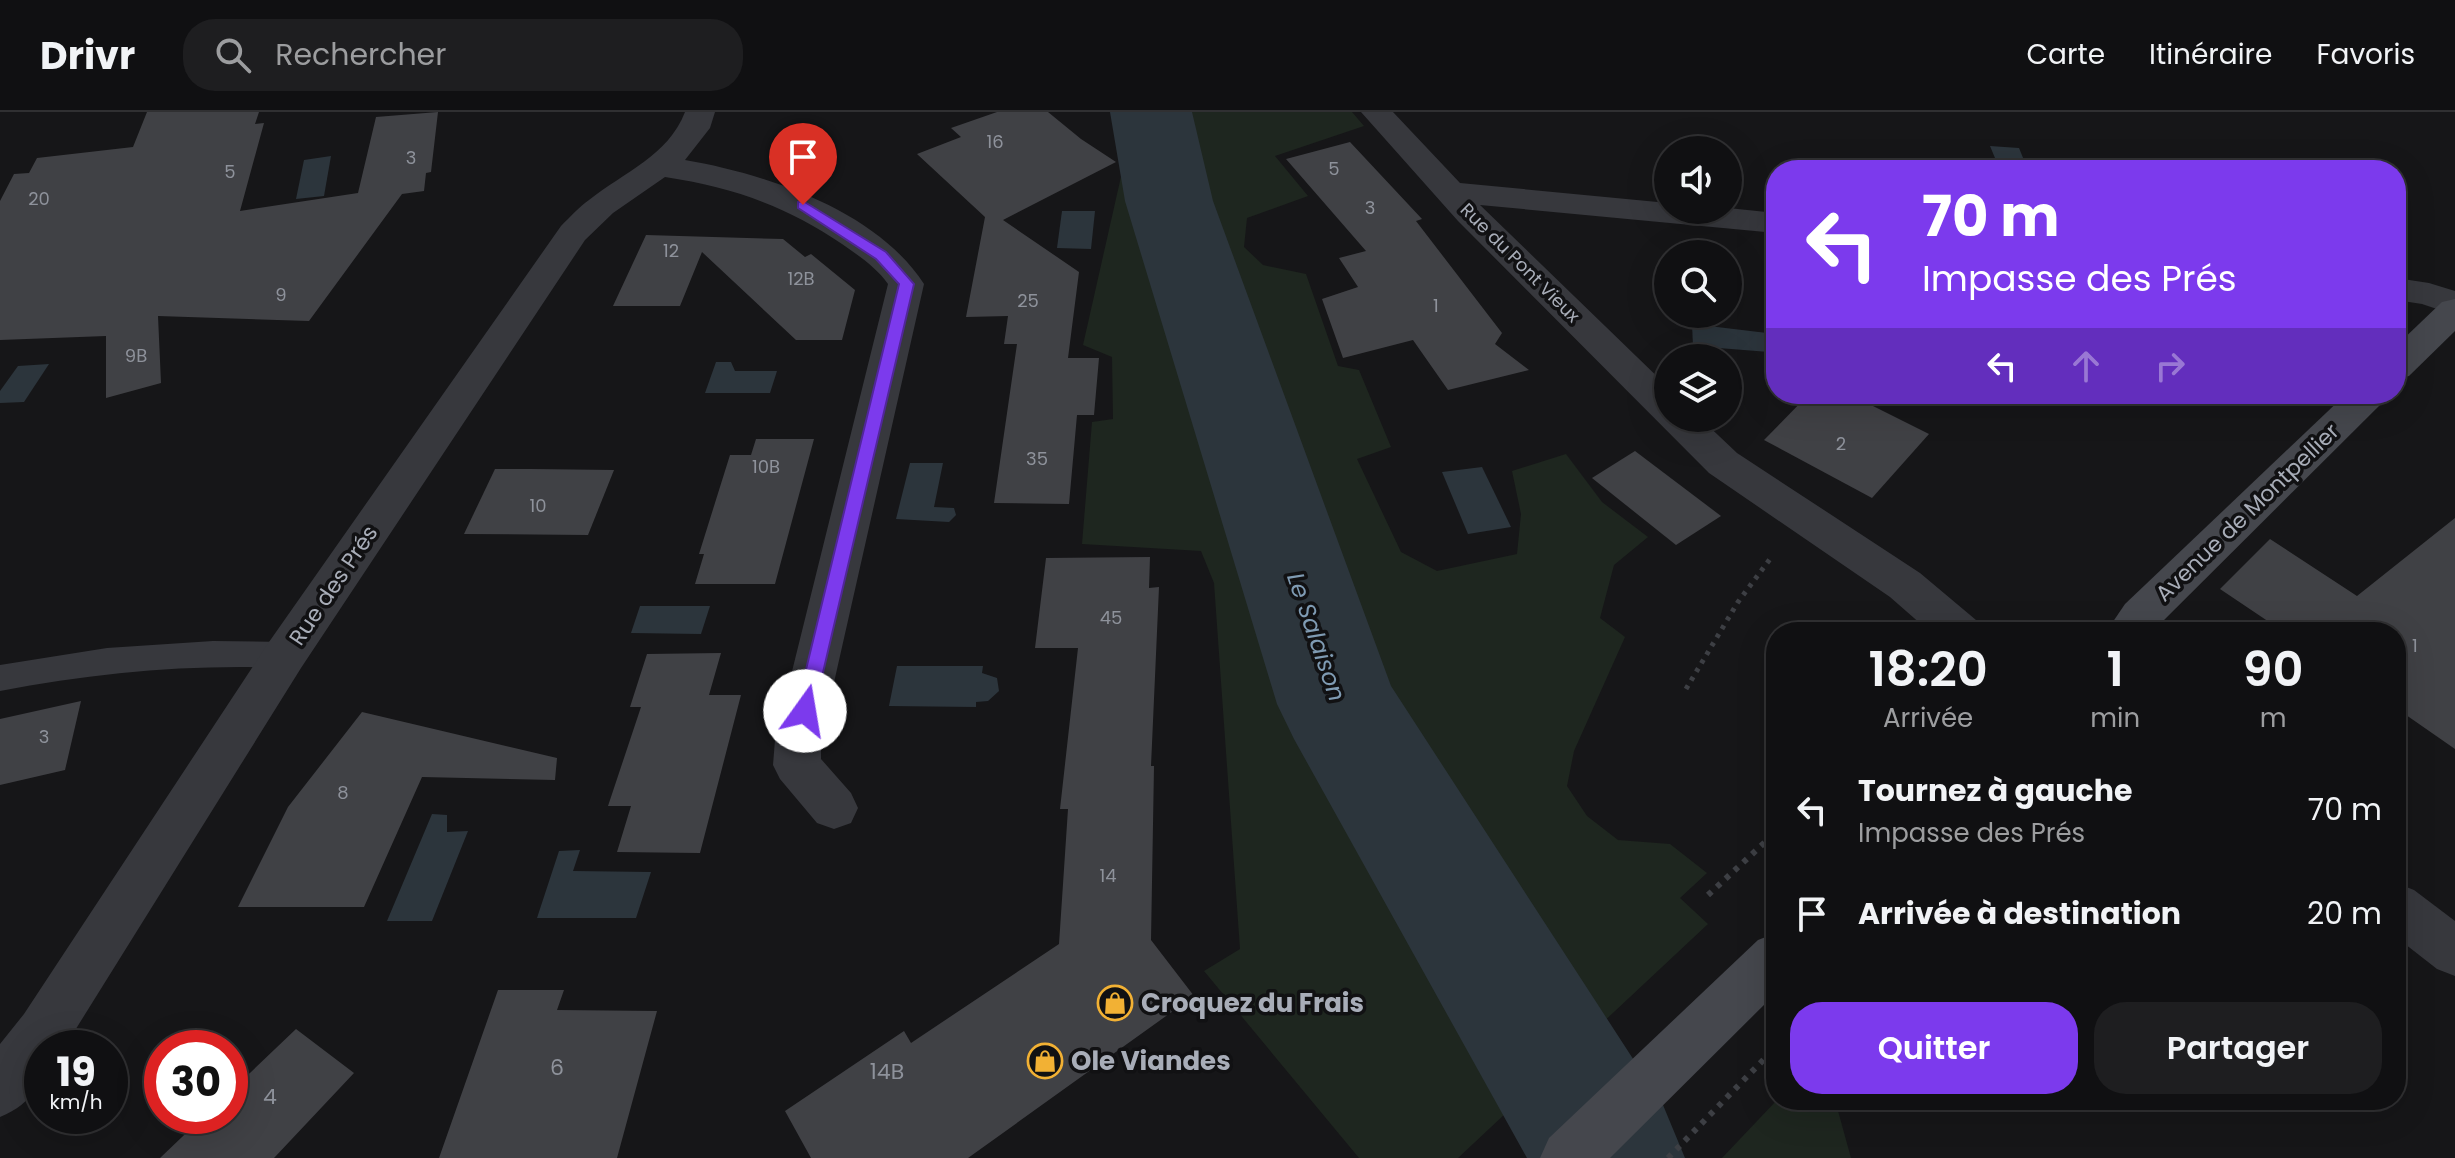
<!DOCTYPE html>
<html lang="fr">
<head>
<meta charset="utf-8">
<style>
	:root { --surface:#101012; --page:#1e1e20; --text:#f1f3f6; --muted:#9c9d9f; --line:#303032; --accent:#7c3aed }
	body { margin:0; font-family:Poppins,sans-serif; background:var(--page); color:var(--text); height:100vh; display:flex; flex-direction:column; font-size:30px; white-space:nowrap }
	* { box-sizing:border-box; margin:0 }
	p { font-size:26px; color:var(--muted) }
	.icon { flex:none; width:44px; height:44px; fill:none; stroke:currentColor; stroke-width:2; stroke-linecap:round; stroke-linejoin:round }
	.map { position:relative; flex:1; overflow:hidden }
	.drawer { position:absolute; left:1766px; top:510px; width:640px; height:488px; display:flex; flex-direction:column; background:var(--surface); border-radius:32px; box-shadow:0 8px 32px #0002,0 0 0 2px var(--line) }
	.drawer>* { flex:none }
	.guide { position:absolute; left:1766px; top:48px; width:640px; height:244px; border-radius:32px; box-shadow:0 8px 32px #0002,0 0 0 2px var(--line); background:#7c3aed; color:#fff; overflow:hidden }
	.tools { position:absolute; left:1654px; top:24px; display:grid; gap:16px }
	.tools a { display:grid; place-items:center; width:88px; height:88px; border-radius:50%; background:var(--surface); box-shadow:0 8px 32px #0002,0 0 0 2px var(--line); font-size:40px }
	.speed { position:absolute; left:24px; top:918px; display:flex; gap:16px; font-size:40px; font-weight:700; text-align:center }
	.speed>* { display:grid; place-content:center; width:104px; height:104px; border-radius:50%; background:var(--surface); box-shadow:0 8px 32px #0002,0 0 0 2px var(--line); line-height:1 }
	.speed small { font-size:20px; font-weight:400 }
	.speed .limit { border:12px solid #d22; background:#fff; color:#111 }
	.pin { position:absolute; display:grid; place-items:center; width:68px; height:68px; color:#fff; margin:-82px -34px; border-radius:50% 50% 50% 0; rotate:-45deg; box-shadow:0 0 8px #0007 }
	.pin .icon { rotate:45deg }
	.me { position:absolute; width:88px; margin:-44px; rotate:13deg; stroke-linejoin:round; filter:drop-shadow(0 0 6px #0008) }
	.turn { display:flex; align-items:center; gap:28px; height:168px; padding:0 24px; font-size:36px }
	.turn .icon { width:104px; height:104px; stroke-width:2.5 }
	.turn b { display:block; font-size:56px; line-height:68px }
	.lanes { display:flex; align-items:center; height:76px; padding:0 24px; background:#0003; justify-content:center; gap:40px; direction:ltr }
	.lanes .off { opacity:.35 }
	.eta { display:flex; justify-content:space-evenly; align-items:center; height:136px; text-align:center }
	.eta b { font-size:48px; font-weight:600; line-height:56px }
	.primary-button { display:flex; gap:16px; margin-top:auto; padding:16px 24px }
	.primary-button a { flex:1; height:92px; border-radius:32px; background:var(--accent); color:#fff; font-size:32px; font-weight:600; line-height:92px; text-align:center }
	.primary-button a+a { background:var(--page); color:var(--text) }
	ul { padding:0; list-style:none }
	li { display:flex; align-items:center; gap:24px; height:104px; padding:0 24px }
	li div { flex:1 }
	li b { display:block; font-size:30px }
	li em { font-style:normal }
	header { display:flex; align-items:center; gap:48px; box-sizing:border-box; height:112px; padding:0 40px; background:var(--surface); border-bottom:2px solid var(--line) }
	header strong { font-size:38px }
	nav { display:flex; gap:44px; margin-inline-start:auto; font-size:28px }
	.search { width:560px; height:72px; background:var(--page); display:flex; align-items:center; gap:20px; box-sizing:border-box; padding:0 28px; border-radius:32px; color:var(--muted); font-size:30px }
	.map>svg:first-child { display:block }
	.green { fill:#1e261f }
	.water { fill:#2c353c }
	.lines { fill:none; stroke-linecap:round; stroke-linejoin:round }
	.river { fill:#2c353c; fill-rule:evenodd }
	.building { fill:#404145 }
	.path-far1 { stroke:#3d3f44; stroke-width:5; stroke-dasharray:4 6; stroke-linecap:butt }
	.path { stroke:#3d3f44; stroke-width:6; stroke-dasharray:5 7; stroke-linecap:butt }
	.service { fill:#37383d; fill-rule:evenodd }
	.minor { fill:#37383d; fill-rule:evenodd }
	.tertiary { fill:#37383d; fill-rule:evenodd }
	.secondary { fill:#45474d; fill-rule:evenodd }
	.route { fill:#7c3aed; stroke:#51269a; stroke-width:2 }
	.labels { text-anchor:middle; stroke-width:7; stroke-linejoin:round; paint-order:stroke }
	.number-label { font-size:18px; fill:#8e929b }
	.far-street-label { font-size:18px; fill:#a8adb8; stroke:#111113 }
	.street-label { font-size:22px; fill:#a8adb8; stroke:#111113 }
	.near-number-label { font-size:22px; fill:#8e929b }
	.water-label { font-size:24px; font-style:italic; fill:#7f9bb3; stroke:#111113 }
	.near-poi-label { font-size:26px; font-weight:bold; fill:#a8adb8; stroke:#111113; text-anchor:start }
</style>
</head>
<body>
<header>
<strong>Drivr</strong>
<div class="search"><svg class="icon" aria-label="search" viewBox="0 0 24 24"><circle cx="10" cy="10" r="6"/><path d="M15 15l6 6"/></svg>Rechercher</div>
<nav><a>Carte</a><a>Itinéraire</a><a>Favoris</a></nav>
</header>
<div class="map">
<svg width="2455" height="1046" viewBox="0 0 2455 1046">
	<rect width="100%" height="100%" fill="#161618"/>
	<g class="green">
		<path d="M1112 0H1352L1364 14 1275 44 1308 84 1247 106 1244 135 1263 153 1306 162 1338 254 1359 258 1391 335 1357 347 1401 440 1437 459 1517 442 1521 402 1512 359 1566 342 1602 390 1648 425 1614 453 1600 506 1625 525 1574 639 1567 674 1587 704 1618 728 1670 732 1707 761 1680 786 1708 812 1458 1046H1359L1204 859 1240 837 1214 471 1201 439 1082 432 1092 310 1113 307 1112 245 1083 233 1127 38Z"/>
		<path d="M1777 988H1835L1851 1046H1722Z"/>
	</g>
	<g class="water">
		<path d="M1990 34 2019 36 2028 58H2000Z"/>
		<path d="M331 44 324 84 296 87 304 48Z"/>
		<path d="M1062 99H1095L1091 137 1057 136Z"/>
		<path d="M1692 212 1767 221 1769 240 1693 234Z"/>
		<path d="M716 250H731L735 259H777L770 281H705Z"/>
		<path d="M49 252 24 290 0 291V279L18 254Z"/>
		<path d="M910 351H943L934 395 954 396 956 403 949 410 896 407Z"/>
		<path d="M1482 355 1511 415 1468 422 1442 360Z"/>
		<path d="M640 494H710L701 522 631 521Z"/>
		<path d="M897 554H983L982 561 997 566 999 579 988 589 976 590V595L889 594Z"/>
		<path d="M432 702 447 703V720L468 719 432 809H387Z"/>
		<path d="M580 738 573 759 651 760 636 806H537L559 739Z"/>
	</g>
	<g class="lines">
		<path class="river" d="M1110 0H1192L1213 89 1391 574 1663 993 1685 1046H1527L1294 627 1277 592 1125 89Z"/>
	</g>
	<g class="building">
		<path d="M147 0H259L255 12 264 11 240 99 358 81 376 5 438 0 431 60 426 61 424 79 402 82 309 209 158 204 161 271 106 286V224L0 228V89L14 62 29 61 37 46 133 35Z"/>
		<path d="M997 0H1048L1081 27 1116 50 1003 108 1079 160 1068 246H1099L1094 303H1077L1069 392 994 391 1017 232H1004L1008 204 966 205 985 105 917 42 961 25 951 16Z"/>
		<path d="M1350 30 1422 107 1416 109 1502 221 1495 232 1529 258 1448 278 1413 228 1343 246 1322 187 1358 175 1339 146 1366 139 1286 47Z"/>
		<path d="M646 123 783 127 805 145 811 142 855 178 842 228H796L702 140 680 194H613Z"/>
		<path d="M1809 282H1849L1929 322 1872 386 1764 328Z"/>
		<path d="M756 327H814L775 472H695L704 442H699L730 343H751Z"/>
		<path d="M1635 339 1721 404 1676 433 1592 366Z"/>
		<path d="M495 357H532L614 358 588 423 464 422Z"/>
		<path d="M2455 406V637L2396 596V520H2284L2220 477 2270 427 2357 484Z"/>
		<path d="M1150 445 1149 476 1159 475 1151 654H1154L1151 828 1194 884 968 1046H811L785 999 904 919 911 931 1059 832 1068 697H1060L1078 536H1035L1046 446Z"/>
		<path d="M721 541 709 583H741L700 741 617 740 631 694H608L641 595H630L647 542Z"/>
		<path d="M81 589 65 658 0 673V607Z"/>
		<path d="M362 600 557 646 555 668 422 665 364 795H238L288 695Z"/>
		<path d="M498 878H564L557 898 657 899 617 1046H439Z"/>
		<path d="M296 917 354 961 274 1046H160L204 1004H230V980Z"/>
	</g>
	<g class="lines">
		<path class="path-far1" d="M1686 577 1738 490 1773 443"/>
		<g class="path">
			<path d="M1708 783 1776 720"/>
			<path d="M1668 1046 1770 941"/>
		</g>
		<path class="service" d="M213 529 285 530 296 534 301 543 296 552 285 556C188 552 95 561 0 579V553L107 536Z"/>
		<g class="minor">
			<path d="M685 0H715L710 16 685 48C767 62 877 99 924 172L821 628V647L851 681 858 696 851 711 834 717 817 711 780 667 773 653 775 628 888 172C876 155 859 144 842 132 786 94 732 75 665 65L613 101 585 128 301 556 64 936H42C42 972 35 990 0 1005V932L24 902 269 530 561 114C570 105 579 95 589 88 624 60 668 44 685 0Z"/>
			<path d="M1361 0H1393L1460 71 1668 91V98L1728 96 1776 101V121L1480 93 1668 275V306H1700L1737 341 1920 461 1976 508 1982 520H1930L1890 485 1709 361 1458 109Z"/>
			<path d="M2396 166 2429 171 2455 179V203L2422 192 2396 188Z"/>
		</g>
		<path class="tertiary" d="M2396 771 2414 778 2455 809V864L2437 857 2396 825Z"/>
		<g class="secondary">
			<path d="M2455 187V219L2409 264 2396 267V234L2442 190Z"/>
			<path d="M2346 282H2388L2382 291 2152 520H2106L2125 492Z"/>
			<path d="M1776 821V881L1610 1046H1540L1549 1026 1758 828Z"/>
		</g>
	</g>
	<path class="route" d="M803 89 886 140 914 172 814 599 812 604H798L796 599 899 172 876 147 798 96V90Z"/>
	<defs>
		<g id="shop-ring" transform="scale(1.8)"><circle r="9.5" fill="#111113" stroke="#f2b134" stroke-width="1.5"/><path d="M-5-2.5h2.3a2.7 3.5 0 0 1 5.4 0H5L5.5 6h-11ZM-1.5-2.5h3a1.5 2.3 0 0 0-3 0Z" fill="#f2b134"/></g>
	</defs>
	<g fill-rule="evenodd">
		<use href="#shop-ring" x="1115" y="891"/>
		<use href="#shop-ring" x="1045" y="949"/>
	</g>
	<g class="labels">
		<g class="number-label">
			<text x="995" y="36">16</text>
			<text x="411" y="52">3</text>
			<text x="1334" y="63">5</text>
			<text x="230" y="66">5</text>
			<text x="39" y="93">20</text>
			<text x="1370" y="102">3</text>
			<text x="671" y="145">12</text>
			<text x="801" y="173">12B</text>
			<text x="281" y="189">9</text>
			<text x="1028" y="195">25</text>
			<text x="1436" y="200">1</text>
			<text x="136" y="250">9B</text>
			<text x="1841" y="338">2</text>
			<text x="1037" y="353">35</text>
			<text x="766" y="361">10B</text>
			<text x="538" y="400">10</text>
			<text x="1111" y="512">45</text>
			<text x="2415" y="540">1</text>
			<text x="44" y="631">3</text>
			<text x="343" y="687">8</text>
			<text x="1108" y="770">14</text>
		</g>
		<g class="far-street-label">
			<text transform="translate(1520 151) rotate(45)" y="6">Rue du Pont Vieux</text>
		</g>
		<g class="street-label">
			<text transform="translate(2247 400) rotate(-44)" y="8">Avenue de Montpellier</text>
			<text transform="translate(333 473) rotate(-56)" y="8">Rue des Prés</text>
		</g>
		<g class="near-number-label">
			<text x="557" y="963">6</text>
			<text x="887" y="967">14B</text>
			<text x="270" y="992">4</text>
		</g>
		<g class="water-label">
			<text transform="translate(1316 525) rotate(71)" y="8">Le Salaison</text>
		</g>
		<g class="near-poi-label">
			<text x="1141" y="900">Croquez du Frais</text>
			<text x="1071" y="958">Ole Viandes</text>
		</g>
	</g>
</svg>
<div class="tools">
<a><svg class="icon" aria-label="sound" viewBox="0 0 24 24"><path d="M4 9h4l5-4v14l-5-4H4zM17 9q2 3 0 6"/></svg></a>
<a><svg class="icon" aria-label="search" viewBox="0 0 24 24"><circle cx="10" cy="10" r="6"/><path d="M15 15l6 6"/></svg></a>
<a><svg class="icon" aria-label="layers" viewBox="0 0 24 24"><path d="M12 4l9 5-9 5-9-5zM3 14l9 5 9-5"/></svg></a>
</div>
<div class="speed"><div>19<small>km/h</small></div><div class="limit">30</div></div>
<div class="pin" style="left:803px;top:93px;background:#d93025"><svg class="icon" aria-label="arrive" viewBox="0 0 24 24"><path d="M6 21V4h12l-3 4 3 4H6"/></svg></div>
<svg class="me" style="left:805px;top:599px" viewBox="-20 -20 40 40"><circle r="19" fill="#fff"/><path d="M0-13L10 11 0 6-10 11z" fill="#7c3aed"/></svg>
<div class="guide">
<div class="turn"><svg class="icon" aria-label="left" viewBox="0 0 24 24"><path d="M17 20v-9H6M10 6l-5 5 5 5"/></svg><div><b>70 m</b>Impasse des Prés</div></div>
<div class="lanes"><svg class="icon" aria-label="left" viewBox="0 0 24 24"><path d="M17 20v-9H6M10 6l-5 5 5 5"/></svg><svg class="icon off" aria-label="ahead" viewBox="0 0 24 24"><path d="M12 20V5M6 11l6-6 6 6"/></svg><svg class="icon off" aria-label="right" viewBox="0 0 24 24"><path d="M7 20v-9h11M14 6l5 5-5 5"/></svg></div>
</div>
<section class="drawer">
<div class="eta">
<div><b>18:20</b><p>Arrivée</p></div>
<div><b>1</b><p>min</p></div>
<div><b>90</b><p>m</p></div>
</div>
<ul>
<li><svg class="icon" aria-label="left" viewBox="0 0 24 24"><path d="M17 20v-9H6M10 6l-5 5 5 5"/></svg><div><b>Tournez à gauche</b><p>Impasse des Prés</p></div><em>70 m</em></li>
<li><svg class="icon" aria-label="arrive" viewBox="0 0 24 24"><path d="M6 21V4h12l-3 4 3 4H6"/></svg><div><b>Arrivée à destination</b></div><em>20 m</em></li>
</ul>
<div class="primary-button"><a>Quitter</a><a>Partager</a></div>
</section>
</div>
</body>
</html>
